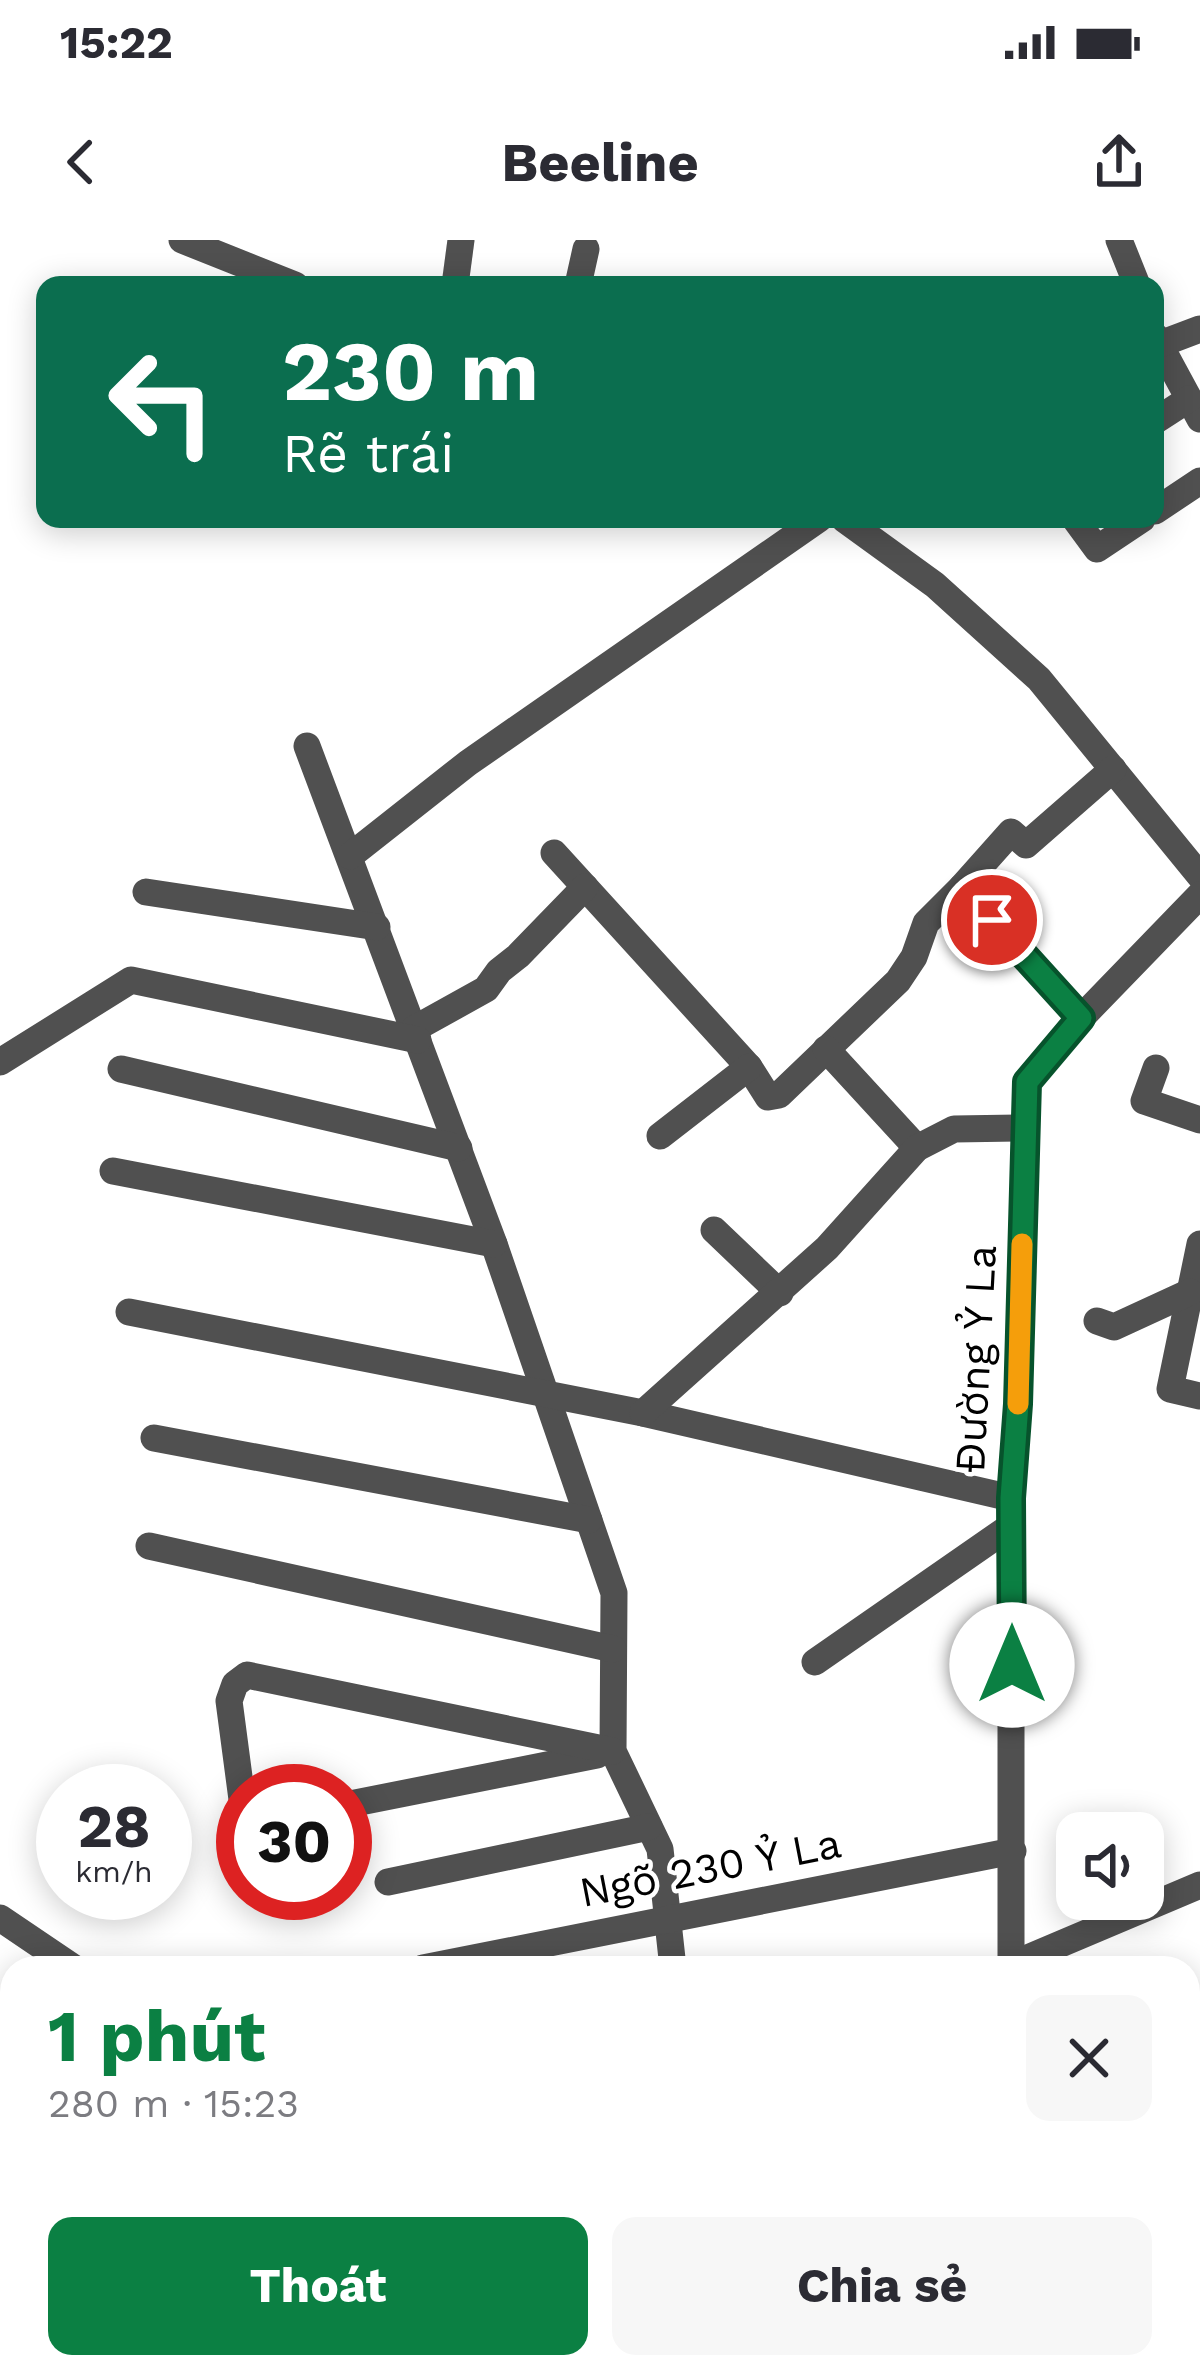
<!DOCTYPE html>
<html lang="vi">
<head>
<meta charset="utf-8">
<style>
	:root { --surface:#fff; --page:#f7f7f7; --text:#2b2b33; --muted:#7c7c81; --accent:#0b8043 }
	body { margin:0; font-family:"Work Sans",sans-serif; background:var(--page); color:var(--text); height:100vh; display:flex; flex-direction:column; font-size:45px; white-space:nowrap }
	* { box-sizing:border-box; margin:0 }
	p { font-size:39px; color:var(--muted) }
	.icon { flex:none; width:66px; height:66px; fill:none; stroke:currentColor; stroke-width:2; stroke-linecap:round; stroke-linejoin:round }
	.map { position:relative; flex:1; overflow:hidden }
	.drawer { position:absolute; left:0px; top:1716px; width:1200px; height:423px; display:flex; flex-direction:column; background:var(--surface); border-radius:36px 36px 0 0; box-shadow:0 6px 30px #0003 }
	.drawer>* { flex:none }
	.hud { position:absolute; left:36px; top:36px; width:1128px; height:252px; border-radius:24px; box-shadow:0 6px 30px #0003; background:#0b6e4f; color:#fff; overflow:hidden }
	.fabs { position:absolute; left:1056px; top:1572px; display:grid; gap:24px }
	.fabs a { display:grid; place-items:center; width:108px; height:108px; border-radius:24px; background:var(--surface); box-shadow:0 6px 30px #0003; font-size:60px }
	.speed { position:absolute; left:36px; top:1524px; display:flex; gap:24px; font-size:60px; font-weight:700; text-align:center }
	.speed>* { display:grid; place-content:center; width:156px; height:156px; border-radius:50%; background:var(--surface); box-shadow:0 6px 30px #0003; line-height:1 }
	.speed small { font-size:30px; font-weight:400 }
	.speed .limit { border:18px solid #d22; background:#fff; color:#111 }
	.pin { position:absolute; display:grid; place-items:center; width:102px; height:102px; color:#fff; margin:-51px; border:6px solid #fff; border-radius:50%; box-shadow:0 3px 12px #0007 }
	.me { position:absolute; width:132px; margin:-66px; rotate:0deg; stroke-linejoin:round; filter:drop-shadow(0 0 9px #0008) }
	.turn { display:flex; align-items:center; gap:42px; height:252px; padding:0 48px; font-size:54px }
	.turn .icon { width:156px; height:156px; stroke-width:2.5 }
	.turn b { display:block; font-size:84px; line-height:102px }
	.round { display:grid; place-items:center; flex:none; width:126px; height:126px; border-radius:24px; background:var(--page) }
	.summary { display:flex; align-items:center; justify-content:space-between; height:204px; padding:0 48px }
	h1 { font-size:72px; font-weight:700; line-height:90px; color:var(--accent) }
	.cta { display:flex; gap:24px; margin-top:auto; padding:24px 48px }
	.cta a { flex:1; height:138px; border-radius:24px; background:var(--accent); color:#fff; font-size:48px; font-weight:700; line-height:138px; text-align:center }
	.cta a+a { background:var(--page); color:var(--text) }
	.status { display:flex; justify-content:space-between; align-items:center; height:84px; padding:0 60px; background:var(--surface); direction:ltr }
	.status svg { height:33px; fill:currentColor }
	header { display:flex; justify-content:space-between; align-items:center; height:156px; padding:0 48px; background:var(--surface); font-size:54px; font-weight:700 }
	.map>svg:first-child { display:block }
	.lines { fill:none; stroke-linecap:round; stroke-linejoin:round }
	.river { stroke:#9e9e9e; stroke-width:36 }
	.minor { stroke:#505050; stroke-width:27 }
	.route-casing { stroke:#07532c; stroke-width:30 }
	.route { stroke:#0b8043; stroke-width:21 }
	.slow { stroke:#f59e0b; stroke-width:21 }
	.labels { text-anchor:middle; stroke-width:9; stroke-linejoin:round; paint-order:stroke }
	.street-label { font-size:42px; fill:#000; stroke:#fff }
</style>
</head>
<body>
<div class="status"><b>15:22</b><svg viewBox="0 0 49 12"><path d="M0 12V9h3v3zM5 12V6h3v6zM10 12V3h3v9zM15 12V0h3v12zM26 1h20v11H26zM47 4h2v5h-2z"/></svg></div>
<header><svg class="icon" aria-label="back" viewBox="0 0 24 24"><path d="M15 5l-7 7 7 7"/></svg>Beeline<svg class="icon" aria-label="share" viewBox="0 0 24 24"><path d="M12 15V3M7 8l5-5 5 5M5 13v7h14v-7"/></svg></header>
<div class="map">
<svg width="1200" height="2137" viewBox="0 0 1200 2137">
	<rect width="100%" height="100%" fill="#fff"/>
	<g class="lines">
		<g class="river">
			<path d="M0 1835 12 1845"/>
			<path d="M406 2127 422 2137"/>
		</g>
		<g class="minor">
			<path d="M182 0 295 45"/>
			<path d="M1119 0 1137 45"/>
			<path d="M455 45 461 0"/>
			<path d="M578 45 586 9"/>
			<path d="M1155 96 1200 179"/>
			<path d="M1155 106 1200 89"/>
			<path d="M1155 181 1189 159"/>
			<path d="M1155 271 1200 241"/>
			<path d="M844 279 935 345 1039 439 1200 636"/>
			<path d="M1075 279 1097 309 1142 279"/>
			<path d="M307 506 494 1004 614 1353 613 1511 660 1609 673 1728"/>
			<path d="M554 613 749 827 768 857 779 855 898 741 914 717 926 683 962 647"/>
			<path d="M350 616 468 523 819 279"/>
			<path d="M146 652 377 687"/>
			<path d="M1081 778 962 647 1011 592 1026 605 1113 529"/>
			<path d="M414 789 486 749 499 731 518 716 585 647"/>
			<path d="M826 809 917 908"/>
			<path d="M0 822 131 740 418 800"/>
			<path d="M1156 828 1144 861 1200 880"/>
			<path d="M121 829 459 908"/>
			<path d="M660 896 749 827"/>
			<path d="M113 931 494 1004"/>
			<path d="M714 990 780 1053"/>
			<path d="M1200 1004 1170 1149 1200 1156"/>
			<path d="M129 1072 643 1173 1011 1258"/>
			<path d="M1097 1081 1114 1087 1190 1052"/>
			<path d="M643 1173 827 1008 917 908 954 889 1026 888"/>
			<path d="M154 1198 589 1280"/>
			<path d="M149 1306 613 1409"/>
			<path d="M815 1422 1011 1286"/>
			<path d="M345 1565 597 1515"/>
			<path d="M243 1567 229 1461 235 1444 247 1435 613 1511"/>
			<path d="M388 1642 649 1587"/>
			<path d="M0 1678 74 1728"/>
			<path d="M423 1728 1013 1611"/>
			<path d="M1004 1728 1200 1645"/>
			<path d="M1011 1728V1258L1018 1164 1027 841 1081 778 1200 655"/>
			<path d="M0 1970 12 1979"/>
			<path d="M243 2127 261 2137"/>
			<path d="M588 2127 664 2134 682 2127"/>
			<path d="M1002 2137V2127"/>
		</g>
	</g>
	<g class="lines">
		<g class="route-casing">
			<path id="route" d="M992 680 1081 778 1027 842 1018 1164 1011 1258 1012 1425"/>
		</g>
		<use href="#route" class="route"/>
		<path class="slow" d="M1018 1164 1022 1004"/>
	</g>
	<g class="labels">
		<g class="street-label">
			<text transform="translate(975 1119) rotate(-87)" y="15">Đường Ỷ La</text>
			<text transform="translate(710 1627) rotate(-11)" y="15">Ngõ 230 Ỷ La</text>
		</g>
	</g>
</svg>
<div class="fabs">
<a><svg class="icon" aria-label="sound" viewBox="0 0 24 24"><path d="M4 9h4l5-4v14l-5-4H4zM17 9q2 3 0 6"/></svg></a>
</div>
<div class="speed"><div>28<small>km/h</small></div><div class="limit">30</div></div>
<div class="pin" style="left:992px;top:680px;background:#d93025"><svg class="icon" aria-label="arrive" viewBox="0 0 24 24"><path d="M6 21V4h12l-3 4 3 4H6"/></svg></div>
<svg class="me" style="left:1012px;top:1425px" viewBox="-20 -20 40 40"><circle r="19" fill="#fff"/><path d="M0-13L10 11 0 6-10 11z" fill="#0b8043"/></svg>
<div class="hud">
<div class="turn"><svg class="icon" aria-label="left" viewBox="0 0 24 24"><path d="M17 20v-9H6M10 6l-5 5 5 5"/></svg><div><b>230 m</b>Rẽ trái</div></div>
</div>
<section class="drawer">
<div class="summary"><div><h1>1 phút</h1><p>280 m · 15:23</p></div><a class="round"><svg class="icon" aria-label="close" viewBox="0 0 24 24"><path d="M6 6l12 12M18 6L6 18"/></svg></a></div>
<div class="cta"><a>Thoát</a><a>Chia sẻ</a></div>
</section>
</div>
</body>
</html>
